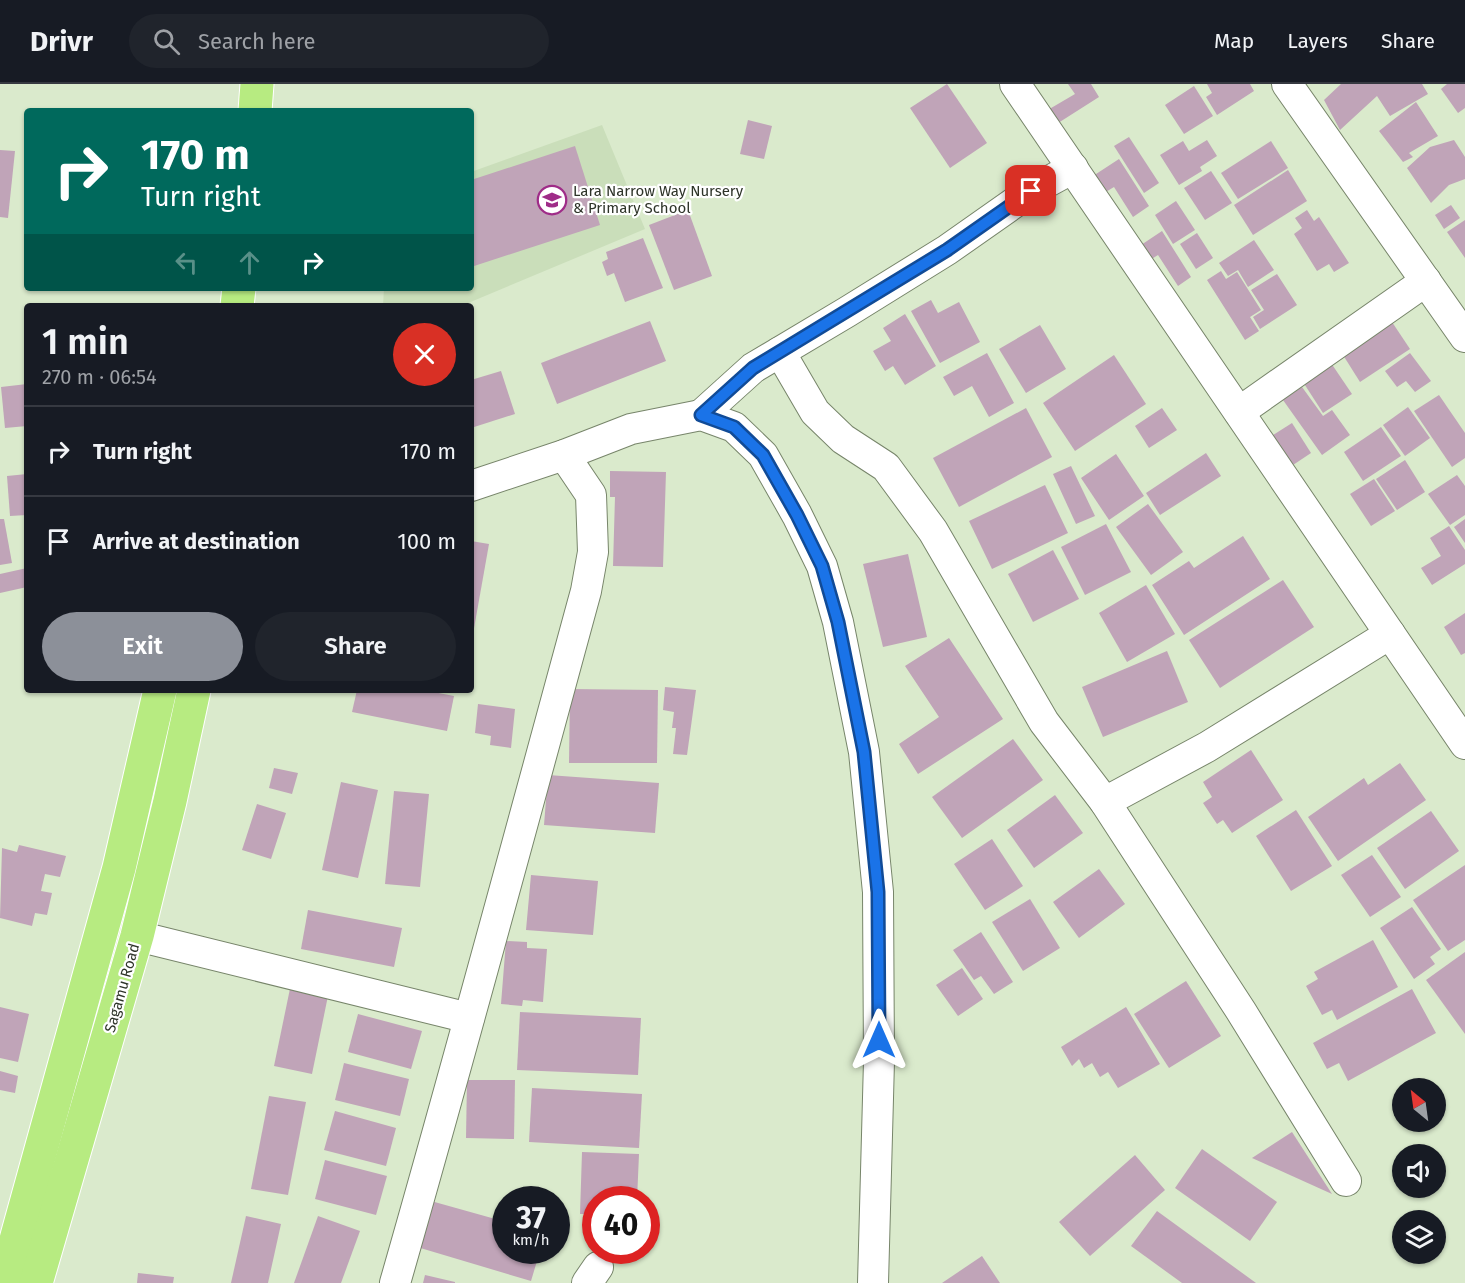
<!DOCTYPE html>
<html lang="en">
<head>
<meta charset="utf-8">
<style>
	:root { --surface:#171b24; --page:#20242c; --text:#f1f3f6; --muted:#9ea1a6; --line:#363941; --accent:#8c9099 }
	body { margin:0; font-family:"Fira Sans",sans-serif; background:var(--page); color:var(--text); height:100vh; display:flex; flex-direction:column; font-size:22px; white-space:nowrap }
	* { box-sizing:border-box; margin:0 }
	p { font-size:20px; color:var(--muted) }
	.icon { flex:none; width:33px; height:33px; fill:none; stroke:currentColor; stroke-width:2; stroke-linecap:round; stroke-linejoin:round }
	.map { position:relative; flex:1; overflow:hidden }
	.details { position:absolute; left:24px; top:219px; width:450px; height:390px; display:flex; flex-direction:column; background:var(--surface); border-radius:6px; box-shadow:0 2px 4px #0004 }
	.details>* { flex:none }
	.top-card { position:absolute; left:24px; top:24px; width:450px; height:183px; border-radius:6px; box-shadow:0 2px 4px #0004; background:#00695c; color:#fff; overflow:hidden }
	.needle { width:39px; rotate:331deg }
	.fabs { position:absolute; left:1392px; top:994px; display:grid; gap:12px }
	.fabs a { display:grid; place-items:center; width:54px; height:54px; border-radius:50%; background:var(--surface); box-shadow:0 2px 4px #0004; font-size:30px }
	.speed { position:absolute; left:492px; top:1102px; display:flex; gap:12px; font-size:30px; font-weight:700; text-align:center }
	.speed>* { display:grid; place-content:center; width:78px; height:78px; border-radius:50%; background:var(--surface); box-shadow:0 2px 4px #0004; line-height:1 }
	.speed small { font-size:15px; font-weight:400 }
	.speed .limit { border:9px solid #d22; background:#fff; color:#111 }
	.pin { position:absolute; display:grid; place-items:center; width:51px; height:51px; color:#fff; margin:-26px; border-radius:12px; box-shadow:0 3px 9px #0006 }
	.me { position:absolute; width:66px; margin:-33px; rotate:0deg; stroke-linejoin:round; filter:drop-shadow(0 0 4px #0008) }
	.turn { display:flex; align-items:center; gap:21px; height:126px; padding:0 18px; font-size:27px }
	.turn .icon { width:78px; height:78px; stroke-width:2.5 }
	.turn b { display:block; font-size:42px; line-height:51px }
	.lanes { display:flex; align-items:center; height:57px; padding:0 18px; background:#0003; justify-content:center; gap:30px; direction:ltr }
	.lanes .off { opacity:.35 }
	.round { display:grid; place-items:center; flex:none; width:63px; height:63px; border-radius:32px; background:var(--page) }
	.summary { display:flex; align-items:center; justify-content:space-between; height:102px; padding:0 18px }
	h1 { font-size:36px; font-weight:600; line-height:45px }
	.cta { display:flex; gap:12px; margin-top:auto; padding:12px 18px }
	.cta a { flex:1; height:69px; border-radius:36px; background:var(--accent); color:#fff; font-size:24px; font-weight:600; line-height:69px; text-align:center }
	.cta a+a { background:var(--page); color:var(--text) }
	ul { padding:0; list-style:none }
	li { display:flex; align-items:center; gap:18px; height:90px; padding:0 18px; border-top:2px solid var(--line) }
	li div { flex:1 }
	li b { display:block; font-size:22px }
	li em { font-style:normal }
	header { display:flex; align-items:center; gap:36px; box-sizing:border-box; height:84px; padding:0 30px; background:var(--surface); border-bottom:2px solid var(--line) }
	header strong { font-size:28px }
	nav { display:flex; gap:33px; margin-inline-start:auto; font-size:21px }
	.search { width:420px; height:54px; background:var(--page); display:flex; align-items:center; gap:15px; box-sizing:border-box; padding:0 21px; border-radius:33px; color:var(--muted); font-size:22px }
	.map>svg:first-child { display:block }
	.built { fill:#cadeba }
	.building { fill:#c0a4b8 }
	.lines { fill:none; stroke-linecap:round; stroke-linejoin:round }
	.minor-casing { stroke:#77856a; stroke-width:32 }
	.highway-casing { stroke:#fff; stroke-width:35 }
	.minor { stroke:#fff; stroke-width:30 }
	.highway { stroke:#b7eb81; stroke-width:33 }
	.route-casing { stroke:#114b97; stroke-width:15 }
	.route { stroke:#1a73e8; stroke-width:10 }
	.labels { text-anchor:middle; stroke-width:4.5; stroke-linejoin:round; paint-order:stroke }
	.poi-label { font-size:15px; fill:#2e3429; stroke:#fff; text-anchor:start }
	.street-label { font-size:15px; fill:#2e3429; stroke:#fff }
</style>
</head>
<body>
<header>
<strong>Drivr</strong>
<div class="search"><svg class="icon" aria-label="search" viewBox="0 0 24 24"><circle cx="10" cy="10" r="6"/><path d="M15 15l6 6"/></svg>Search here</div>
<nav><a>Map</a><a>Layers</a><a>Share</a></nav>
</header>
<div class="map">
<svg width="1465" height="1199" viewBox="0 0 1465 1199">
	<rect width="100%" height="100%" fill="#daeacc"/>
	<path class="built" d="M602 41 645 145 461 222H383L384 204H471V88Z"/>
	<g class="building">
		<path d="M947 0 987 59 950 84 910 24Z"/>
		<path d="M1068 0H1091L1099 13 1055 41 1046 27 1075 10Z"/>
		<path d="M1207 0H1250L1254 7 1217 31 1206 13 1212 9Z"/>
		<path d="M1341 0H1422L1428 10 1390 32 1377 12 1340 46 1324 16Z"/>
		<path d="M1447 0H1465V24L1458 29 1441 5Z"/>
		<path d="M1194 2 1213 32 1184 50 1165 21Z"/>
		<path d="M1416 18 1438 52 1409 69 1413 73 1403 78 1379 47Z"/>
		<path d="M748 36 772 42 764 75 740 70Z"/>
		<path d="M1129 53 1159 99 1144 109 1114 62Z"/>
		<path d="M1207 56 1217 72 1200 83 1202 87 1179 101 1160 71 1183 57 1189 67Z"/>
		<path d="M1454 56 1465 73V95L1449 101 1431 119 1407 84 1430 63Z"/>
		<path d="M1271 57 1288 84 1238 115 1221 89Z"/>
		<path d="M575 62 600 141 471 183V96Z"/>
		<path d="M0 66 15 67 8 134 0 133Z"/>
		<path d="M1119 75 1149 122 1133 133 1114 103 1104 109 1093 92Z"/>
		<path d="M1288 86 1307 117 1253 151 1234 121Z"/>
		<path d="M1211 87 1232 119 1205 136 1184 104Z"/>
		<path d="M1176 117 1195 146 1173 160 1155 131Z"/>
		<path d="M1451 121 1460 134 1444 145 1435 131Z"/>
		<path d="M688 126 712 192 674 206 649 141Z"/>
		<path d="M1307 126 1314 137 1319 133 1349 179 1334 188 1329 180 1317 187 1294 150 1302 144 1295 134Z"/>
		<path d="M1465 136V174L1447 148Z"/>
		<path d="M1162 147 1191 193 1178 202 1158 171 1150 176 1141 161Z"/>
		<path d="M1197 149 1213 174 1196 185 1180 160Z"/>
		<path d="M643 154 663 204 625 218 614 189 607 192 602 178 608 175 606 168Z"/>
		<path d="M1254 156 1274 186 1248 203 1238 186 1228 192 1219 179Z"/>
		<path d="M1221 187 1226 195 1237 188 1261 226 1250 233 1259 247 1245 256 1207 196Z"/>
		<path d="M1277 190 1297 221 1260 245 1253 233 1264 226 1251 206Z"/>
		<path d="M931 216 938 229 959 218 980 258 940 279 911 227Z"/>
		<path d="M905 230 936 282 905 301 893 282 885 287 873 267 891 257 883 244Z"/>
		<path d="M650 237 666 277 557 320 541 279Z"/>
		<path d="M1392 238 1410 265 1360 298 1343 271Z"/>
		<path d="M1040 241 1066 285 1026 309 999 265Z"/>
		<path d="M987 269 1014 319 989 333 972 302 954 312 943 293Z"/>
		<path d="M1410 269 1431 297 1415 308 1406 297 1397 303 1385 287Z"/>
		<path d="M1114 271 1146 320 1075 367 1043 319Z"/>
		<path d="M1331 279 1352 310 1323 329 1303 298Z"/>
		<path d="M501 287 515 330 471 344V296Z"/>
		<path d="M27 300V342L5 344 1 303Z"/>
		<path d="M1302 303 1323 332 1332 326 1350 351 1322 371 1283 316Z"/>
		<path d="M1439 311 1465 349V374L1452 383 1414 327Z"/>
		<path d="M1408 323 1430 354 1405 372 1383 341Z"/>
		<path d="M1026 324 1052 373 959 423 933 374Z"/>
		<path d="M1162 324 1177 346 1149 364 1135 342Z"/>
		<path d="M1292 339 1311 369 1290 383 1270 353Z"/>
		<path d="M1381 343 1401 372 1363 397 1344 368Z"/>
		<path d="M1206 369 1221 392 1160 431 1146 409Z"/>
		<path d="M1116 370 1144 412 1109 436 1081 394Z"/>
		<path d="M1405 376 1425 408 1397 426 1376 395Z"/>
		<path d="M1071 382 1095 432 1076 440 1053 390Z"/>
		<path d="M610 387 666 388 663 483 613 482 615 413H610Z"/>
		<path d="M27 390V431L10 432 7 392Z"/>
		<path d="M1457 391 1465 402V431L1450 441 1428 410Z"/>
		<path d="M1374 395 1395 427 1371 442 1350 410Z"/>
		<path d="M1045 401 1068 449 992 485 969 437Z"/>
		<path d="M1148 420 1183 468 1151 491 1116 443Z"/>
		<path d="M0 435H4L12 479 0 481Z"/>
		<path d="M1465 435V459L1454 443Z"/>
		<path d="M1106 440 1131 488 1085 511 1061 463Z"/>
		<path d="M1449 442 1465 466V480L1432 501 1421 484 1441 472 1430 454Z"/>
		<path d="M1243 452 1270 495 1184 551 1152 501 1189 477 1194 484Z"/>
		<path d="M471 457 489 460 473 550H471Z"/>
		<path d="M1053 466 1079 515 1033 538 1008 490Z"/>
		<path d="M908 470 927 553 883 563 863 480Z"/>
		<path d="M27 484V503L0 509V490Z"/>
		<path d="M1283 496 1314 543 1220 604 1189 556Z"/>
		<path d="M1146 501 1175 550 1127 578 1099 529Z"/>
		<path d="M1465 529V569L1461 571 1444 543Z"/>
		<path d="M949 554 1003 635 918 690 899 660 939 633 905 582Z"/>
		<path d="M1167 567 1188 618 1103 653 1082 603Z"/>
		<path d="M665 603 696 606 687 671 673 670 676 644H672L674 628 663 626Z"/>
		<path d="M570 605 658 606 657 679H569Z"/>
		<path d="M357 606H423L454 612 447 647 352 628Z"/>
		<path d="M478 620 515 625 511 664 490 661 491 652 475 649Z"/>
		<path d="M1013 655 1043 696 962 754 932 713Z"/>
		<path d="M1251 666 1283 716 1232 749 1223 736 1217 740 1203 719 1212 713 1203 698Z"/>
		<path d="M1400 679 1426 716 1338 777 1308 733 1364 694 1368 701Z"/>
		<path d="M274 684 298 689 292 710 269 704Z"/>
		<path d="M548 691 659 699 655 749 544 741Z"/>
		<path d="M341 698 378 706 358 794 322 786Z"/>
		<path d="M394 707 429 710 420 803 385 800Z"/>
		<path d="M1055 711 1083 749 1034 784 1007 746Z"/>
		<path d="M257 720 286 729 271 775 242 766Z"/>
		<path d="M1296 726 1332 782 1291 807 1256 752Z"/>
		<path d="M1431 727 1459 767 1405 805 1377 764Z"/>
		<path d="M992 755 1023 802 985 826 954 780Z"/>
		<path d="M19 761 66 772 60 793 45 790 41 807 52 809 47 831 35 829 32 842 0 834 2 764 17 768Z"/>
		<path d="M1372 771 1401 813 1370 833 1341 791Z"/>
		<path d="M1465 781V856L1448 867 1413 816Z"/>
		<path d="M1099 785 1125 820 1079 854 1053 818Z"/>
		<path d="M531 791 598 797 593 851 526 846Z"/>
		<path d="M1030 815 1060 864 1023 887 992 838Z"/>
		<path d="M1412 823 1441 865 1430 873 1435 880 1414 895 1380 844Z"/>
		<path d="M308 826 402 844 394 883 301 865Z"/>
		<path d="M981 848 1013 898 994 910 981 892 974 896 953 866Z"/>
		<path d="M1373 856 1398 903 1337 936 1332 926 1322 931 1306 902 1318 895 1314 888Z"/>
		<path d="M506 857 527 858V864L547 865 543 918 523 916 522 922 501 920Z"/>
		<path d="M1465 868V950L1426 896Z"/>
		<path d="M962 884 983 915 958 932 936 901Z"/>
		<path d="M292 895 330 902 312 990 274 982Z"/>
		<path d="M1186 897 1221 952 1169 984 1134 930Z"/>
		<path d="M1412 905 1436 949 1348 997 1339 979 1327 985 1313 959Z"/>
		<path d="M0 923 29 930 18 978 0 974Z"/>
		<path d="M1126 923 1160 980 1118 1004 1108 988 1100 993 1092 979 1084 984 1079 975 1072 982 1061 963Z"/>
		<path d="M520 928 641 934 638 991 517 986Z"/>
		<path d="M358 930 422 947 411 985 348 968Z"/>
		<path d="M344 979 409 995 400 1032 335 1016Z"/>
		<path d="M0 987 18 992 15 1009 0 1006Z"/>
		<path d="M467 996H515L514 1055 466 1054Z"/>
		<path d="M532 1004 642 1010 639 1064 529 1058Z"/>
		<path d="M269 1012 306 1018 288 1111 251 1105Z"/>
		<path d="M335 1027 396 1044 386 1082 324 1066Z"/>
		<path d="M1292 1048 1332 1110 1252 1074Z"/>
		<path d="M1202 1065 1277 1118 1250 1157 1175 1104Z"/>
		<path d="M582 1068 639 1070 637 1116H596V1130H580Z"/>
		<path d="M1135 1071 1165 1106 1090 1172 1059 1138Z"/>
		<path d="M325 1076 387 1092 376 1131 315 1115Z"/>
		<path d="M431 1117 506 1138V1167H540L531 1197 417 1163Z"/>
		<path d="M1157 1127 1256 1199H1182L1131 1162Z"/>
		<path d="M246 1132 281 1140 268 1199H231Z"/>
		<path d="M318 1132 360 1147 341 1199H294Z"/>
		<path d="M982 1172 1000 1199H942Z"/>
		<path d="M138 1189 174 1193 173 1199H137Z"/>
		<path d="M425 1191 455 1198V1199H423Z"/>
	</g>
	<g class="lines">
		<g class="minor-casing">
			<g id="minor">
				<path d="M1015 0 1465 660"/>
				<path d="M1287 0 1465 253"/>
				<path d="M780 268 815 328 843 355 886 383 933 447 1044 638 1105 718 1241 927 1346 1097"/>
				<path d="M1239 328 1426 197"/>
				<path d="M701 331 753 284 847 228 947 166 1031 107 1073 84"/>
				<path d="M471 402 564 371 631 345 701 331 734 343 763 371 797 431 822 482 838 538 864 668 878 808 879 977 873 1199"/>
				<path d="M1105 718 1207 663 1390 550"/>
				<path d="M137 852 469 934"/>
				<path d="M395 1199C461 969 523 738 586 507L593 468 591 411 564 371"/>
				<path d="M587 1199 598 1183"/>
			</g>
		</g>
		<g class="highway-casing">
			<g id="highway">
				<path d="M255 27 257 0"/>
				<path d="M237 222 239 204"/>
				<path d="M4 1199 119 784 160 606"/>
				<path d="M36 1199 137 852 170 717 194 606"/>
			</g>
		</g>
		<use href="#minor" class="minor"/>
		<use href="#highway" class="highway"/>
	</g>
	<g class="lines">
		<g class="route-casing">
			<path id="route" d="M879 956 878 808 864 668 838 538 822 482 797 431 763 371 734 343 701 331 753 284 947 166 1031 107"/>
		</g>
		<use href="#route" class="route"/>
	</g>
	<defs>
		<g id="school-ring" transform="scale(1.5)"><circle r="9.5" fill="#fff" stroke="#9f2c88" stroke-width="1.5"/><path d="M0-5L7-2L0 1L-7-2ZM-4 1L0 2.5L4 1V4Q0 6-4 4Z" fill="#9f2c88"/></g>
	</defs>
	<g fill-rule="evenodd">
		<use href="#school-ring" x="552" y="116"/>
	</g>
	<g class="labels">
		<g class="poi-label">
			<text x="573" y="112">Lara Narrow Way Nursery<tspan x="573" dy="17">&amp; Primary School</tspan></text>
		</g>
		<g class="street-label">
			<text transform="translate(122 904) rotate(-74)" y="5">Sagamu Road</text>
		</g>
	</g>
</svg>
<div class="fabs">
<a><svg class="needle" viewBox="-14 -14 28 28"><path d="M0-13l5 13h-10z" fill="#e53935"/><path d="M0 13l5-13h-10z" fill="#9ea1a6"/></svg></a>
<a><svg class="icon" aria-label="sound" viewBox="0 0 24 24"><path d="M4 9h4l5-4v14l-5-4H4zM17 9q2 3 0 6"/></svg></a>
<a><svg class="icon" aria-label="layers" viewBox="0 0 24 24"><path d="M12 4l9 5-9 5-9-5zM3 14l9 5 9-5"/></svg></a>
</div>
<div class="speed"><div>37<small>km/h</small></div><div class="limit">40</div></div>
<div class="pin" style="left:1031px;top:107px;background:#d93025"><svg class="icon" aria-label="arrive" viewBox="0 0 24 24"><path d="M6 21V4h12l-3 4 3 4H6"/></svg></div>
<svg class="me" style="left:879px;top:956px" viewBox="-20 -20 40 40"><path d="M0-17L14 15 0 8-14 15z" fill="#1a73e8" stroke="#fff" stroke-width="4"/></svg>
<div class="top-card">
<div class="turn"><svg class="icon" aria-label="right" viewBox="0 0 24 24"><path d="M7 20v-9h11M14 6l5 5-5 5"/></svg><div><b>170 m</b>Turn right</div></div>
<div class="lanes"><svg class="icon off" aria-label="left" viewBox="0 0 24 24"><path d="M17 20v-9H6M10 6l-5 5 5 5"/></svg><svg class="icon off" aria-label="ahead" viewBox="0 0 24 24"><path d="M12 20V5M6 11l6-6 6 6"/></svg><svg class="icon" aria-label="right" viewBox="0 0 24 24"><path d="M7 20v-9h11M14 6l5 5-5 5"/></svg></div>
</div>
<section class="details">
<div class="summary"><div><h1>1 min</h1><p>270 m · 06:54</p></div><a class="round" style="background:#d93025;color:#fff"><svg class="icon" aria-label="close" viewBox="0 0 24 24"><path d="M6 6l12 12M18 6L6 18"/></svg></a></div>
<ul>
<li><svg class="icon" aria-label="right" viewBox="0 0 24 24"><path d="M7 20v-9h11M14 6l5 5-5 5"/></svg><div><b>Turn right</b></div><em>170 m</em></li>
<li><svg class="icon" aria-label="arrive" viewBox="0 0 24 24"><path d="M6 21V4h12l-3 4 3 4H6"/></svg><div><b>Arrive at destination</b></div><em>100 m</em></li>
</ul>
<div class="cta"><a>Exit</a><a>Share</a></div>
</section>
</div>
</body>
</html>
